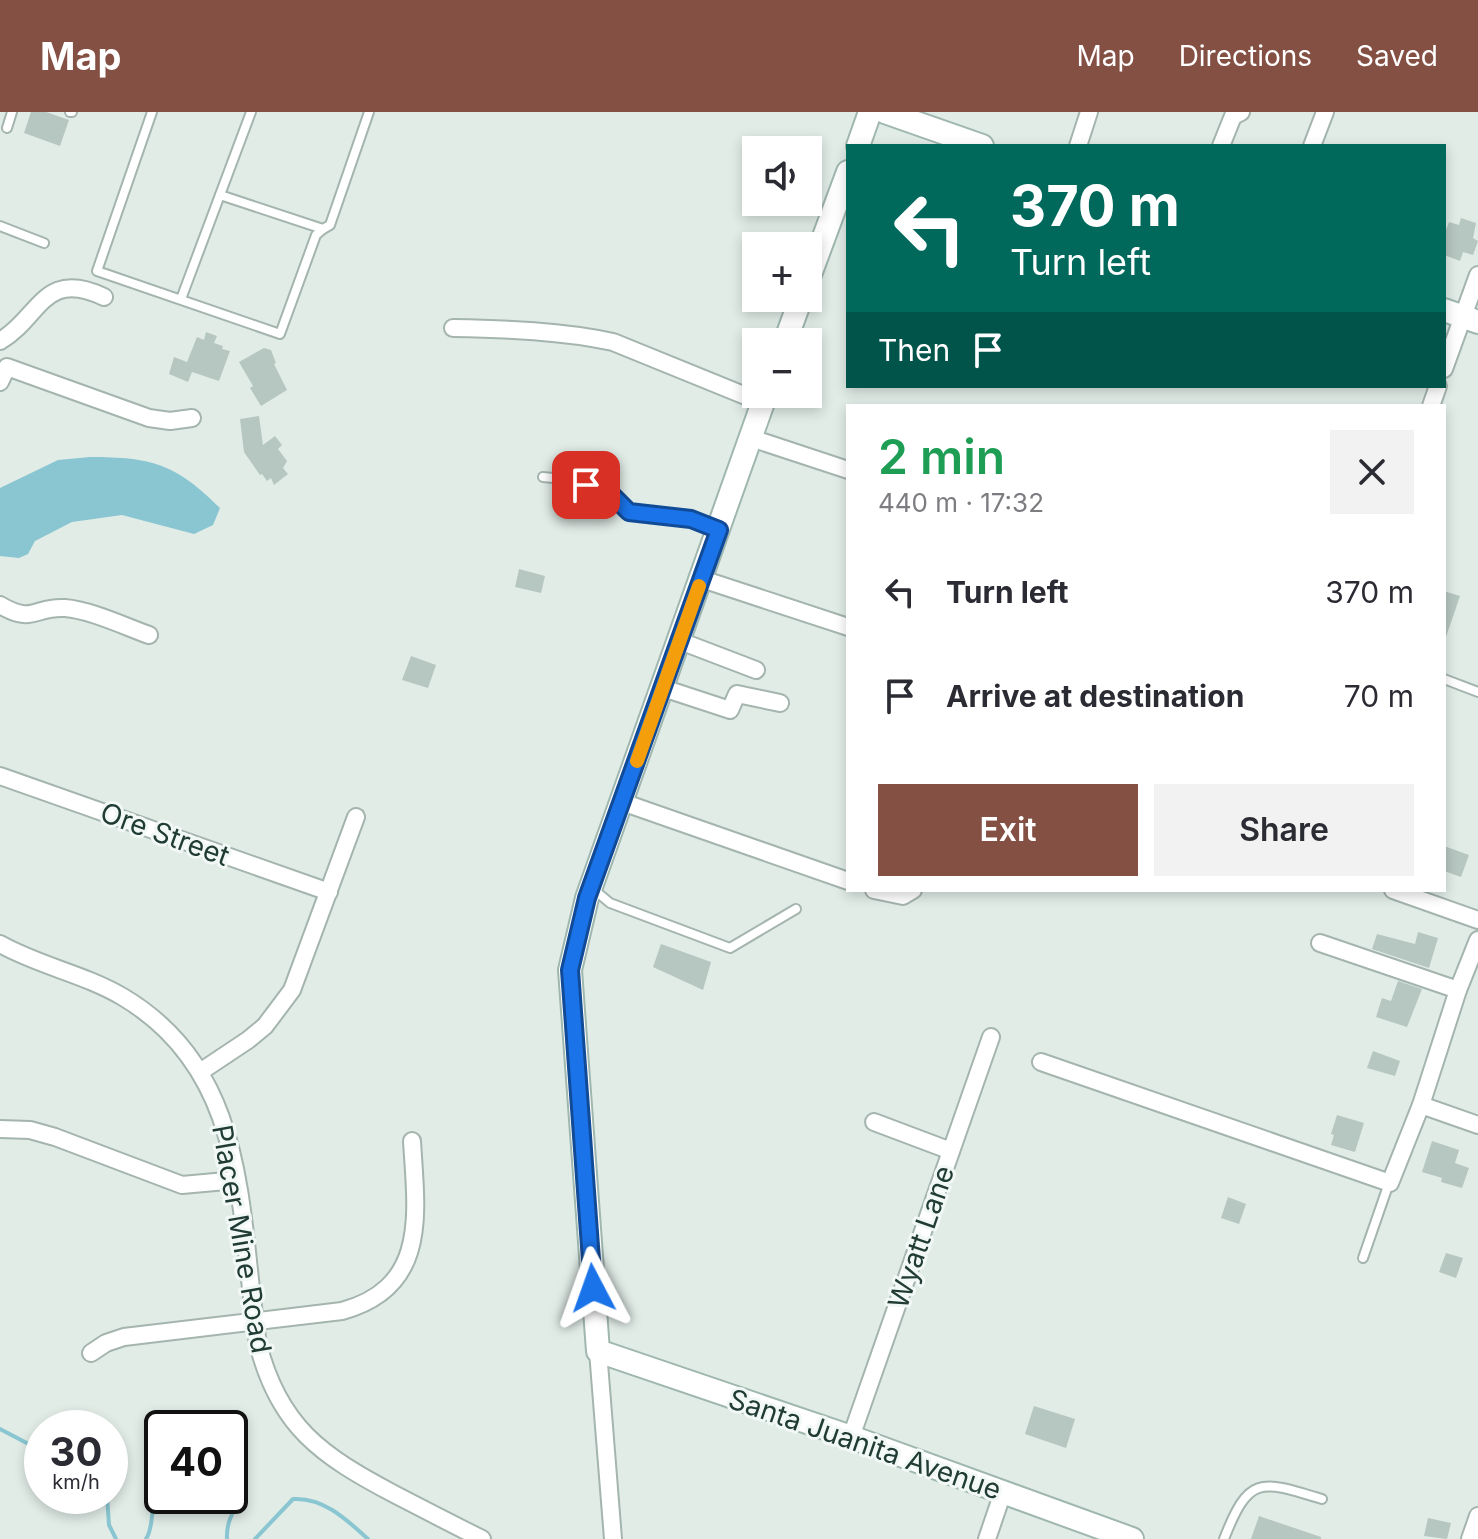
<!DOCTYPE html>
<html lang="en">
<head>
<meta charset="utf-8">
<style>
	:root { --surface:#fff; --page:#f2f2f3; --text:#2b2b33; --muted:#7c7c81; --accent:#845044 }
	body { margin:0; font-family:Inter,sans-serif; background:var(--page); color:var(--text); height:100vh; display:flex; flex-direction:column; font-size:30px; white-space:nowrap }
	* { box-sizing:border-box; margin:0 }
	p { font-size:26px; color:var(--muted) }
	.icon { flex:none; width:44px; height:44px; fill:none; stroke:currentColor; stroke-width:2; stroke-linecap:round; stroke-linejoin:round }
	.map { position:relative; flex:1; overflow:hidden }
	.drawer { position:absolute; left:846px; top:292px; width:600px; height:488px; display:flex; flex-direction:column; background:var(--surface); border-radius:0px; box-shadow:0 4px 12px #0003 }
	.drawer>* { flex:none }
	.banner { position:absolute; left:846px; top:32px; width:600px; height:244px; border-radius:0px; box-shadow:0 4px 12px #0003; background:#00695c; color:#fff; overflow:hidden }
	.tools { position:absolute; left:742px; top:24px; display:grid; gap:16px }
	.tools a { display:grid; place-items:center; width:80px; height:80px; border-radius:0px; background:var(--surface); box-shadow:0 4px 12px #0003; font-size:40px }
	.speed { position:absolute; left:24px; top:1298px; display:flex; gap:16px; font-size:40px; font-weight:700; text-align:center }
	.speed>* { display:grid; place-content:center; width:104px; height:104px; border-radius:50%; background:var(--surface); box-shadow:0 4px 12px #0003; line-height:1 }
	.speed small { font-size:20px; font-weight:400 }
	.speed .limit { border:4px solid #111; border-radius:12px; background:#fff; color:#111 }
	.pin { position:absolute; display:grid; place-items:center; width:68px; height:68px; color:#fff; margin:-34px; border-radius:16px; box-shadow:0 4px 12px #0006 }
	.me { position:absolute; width:88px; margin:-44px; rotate:356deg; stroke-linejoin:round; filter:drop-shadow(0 0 6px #0008) }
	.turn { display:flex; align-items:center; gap:28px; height:168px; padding:0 32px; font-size:36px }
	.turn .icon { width:104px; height:104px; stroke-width:2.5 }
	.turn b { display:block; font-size:56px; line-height:68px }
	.then { display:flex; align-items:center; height:76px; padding:0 32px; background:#0003; gap:16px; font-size:30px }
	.round { display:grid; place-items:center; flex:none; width:84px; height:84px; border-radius:0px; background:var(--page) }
	.head { display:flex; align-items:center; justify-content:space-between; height:136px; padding:0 32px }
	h1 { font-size:48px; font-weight:600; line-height:60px; color:#1e9e55 }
	.cta { display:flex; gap:16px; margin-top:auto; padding:16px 32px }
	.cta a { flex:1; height:92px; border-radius:0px; background:var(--accent); color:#fff; font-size:32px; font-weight:600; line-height:92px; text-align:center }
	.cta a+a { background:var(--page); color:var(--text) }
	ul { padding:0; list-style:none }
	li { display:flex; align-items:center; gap:24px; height:104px; padding:0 32px }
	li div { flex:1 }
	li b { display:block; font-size:30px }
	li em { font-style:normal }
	header { display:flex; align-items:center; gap:48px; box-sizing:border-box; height:112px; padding:0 40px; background:var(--accent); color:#fff }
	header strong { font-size:38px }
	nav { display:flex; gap:44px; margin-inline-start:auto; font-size:28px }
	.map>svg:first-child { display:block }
	.water { fill:#89c6d1 }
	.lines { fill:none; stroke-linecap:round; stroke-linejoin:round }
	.stream { stroke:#89c6d1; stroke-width:4 }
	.building { fill:#b6c6c0 }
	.lane-casing { stroke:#a4b4ae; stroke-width:12 }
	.street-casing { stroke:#a4b4ae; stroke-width:20 }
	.secondary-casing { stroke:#9fb7af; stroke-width:26 }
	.lane { stroke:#fff; stroke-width:8 }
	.street { stroke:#fff; stroke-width:16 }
	.secondary { stroke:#fff; stroke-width:22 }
	.route-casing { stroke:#114b97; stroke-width:20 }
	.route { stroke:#1a73e8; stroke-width:14 }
	.slow { stroke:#f59e0b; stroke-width:14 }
	.labels { text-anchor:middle; stroke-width:6; stroke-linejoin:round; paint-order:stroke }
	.street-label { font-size:28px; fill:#213c35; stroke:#f1f8f5 }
</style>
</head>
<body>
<header>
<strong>Map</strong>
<nav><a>Map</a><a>Directions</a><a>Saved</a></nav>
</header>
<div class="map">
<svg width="1478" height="1427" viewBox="0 0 1478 1427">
	<rect width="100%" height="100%" fill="#e1ece7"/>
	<path class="water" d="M90 345C152 345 176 352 220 396L213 413 194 422 122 403 72 410 35 429 28 442 19 446 0 444V376L58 348Z"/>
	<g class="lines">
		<g class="stream">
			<path d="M0 1317 42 1339"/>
			<path d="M107 1384 109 1413 116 1427"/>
			<path d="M146 1427C155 1414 148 1394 162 1374"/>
			<path d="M227 1427C225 1392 259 1386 230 1349"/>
			<path d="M255 1427 293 1387C323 1385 346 1407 368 1427"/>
		</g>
	</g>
	<g class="building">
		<path d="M31 0H46L69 8 60 34 24 21Z"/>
		<path d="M1461 106 1476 111 1473 126 1478 129 1473 143 1463 140 1460 149 1444 143V123L1449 110 1459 113Z"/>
		<path d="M206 220 217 224 214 231 223 234 222 237 230 239 219 269 192 260 188 270 169 262 174 245 187 250 197 225 204 228Z"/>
		<path d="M264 236 271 238 276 251 274 252 287 278 261 294 250 276 253 274 239 250Z"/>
		<path d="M259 304 263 333 275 324 282 333 278 337 287 349 283 356 288 362 274 373 271 366 267 369 262 362 260 363 244 340 240 307Z"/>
		<path d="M519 457 545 464 541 481 515 475Z"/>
		<path d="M1444 479 1460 484 1446 525 1444 524Z"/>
		<path d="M411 544 436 553 428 576 402 568Z"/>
		<path d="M1444 734 1469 743 1461 765 1444 759Z"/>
		<path d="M1418 820 1438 826 1429 856 1372 837 1377 822 1415 832Z"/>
		<path d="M661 832 711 850 703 878 653 855Z"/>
		<path d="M1398 869 1422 877 1407 915 1376 905 1382 886 1391 889Z"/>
		<path d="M1373 939 1400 949 1395 964 1367 956Z"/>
		<path d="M1337 1003 1364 1011 1355 1040 1331 1033 1334 1023 1331 1022Z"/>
		<path d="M1432 1029 1459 1038 1455 1051 1469 1056 1462 1076 1441 1070 1442 1066 1422 1060Z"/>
		<path d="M1228 1085 1246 1092 1239 1112 1221 1106Z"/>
		<path d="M1446 1141 1463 1146 1456 1166 1439 1160Z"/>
		<path d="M1034 1294 1075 1307 1066 1336 1025 1322Z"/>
		<path d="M1259 1404 1321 1425V1427H1251Z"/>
		<path d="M1428 1406 1451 1411 1447 1427 1424 1424Z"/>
	</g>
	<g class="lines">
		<g class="lane-casing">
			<g id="lane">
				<path d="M70 0H72"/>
				<path d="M152 0 97 159 280 222 316 123 323 117"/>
				<path d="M7 16 12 0"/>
				<path d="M220 83 323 117 330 113 369 0"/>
				<path d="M0 114 44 131"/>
				<path d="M181 187 251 0"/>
				<path d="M543 365 564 367 608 379 629 400 691 407 714 416"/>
				<path d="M1444 567 1478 580"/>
				<path d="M592 776 610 791 730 836 796 797"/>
				<path d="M1363 1146 1389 1071"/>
				<path d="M1224 1427C1249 1363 1260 1368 1322 1387"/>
			</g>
		</g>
		<g class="street-casing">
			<g id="street">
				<path d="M1078 34 1089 0"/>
				<path d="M1221 34 1233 4 1241 0"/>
				<path d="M1312 34 1325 0"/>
				<path d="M453 216C506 217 562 219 613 230L763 291"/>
				<path d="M0 229C40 206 43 156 104 185"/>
				<path d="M1444 257 1478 163"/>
				<path d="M0 270 7 255 149 306 170 309 192 306"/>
				<path d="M1431 294 1438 274"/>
				<path d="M751 326 848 358"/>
				<path d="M702 467 848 515"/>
				<path d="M0 493C34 513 34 494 65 496 90 498 124 514 149 523"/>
				<path d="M680 529 756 558"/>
				<path d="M663 576 730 598 737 582 780 591"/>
				<path d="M0 664 329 780"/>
				<path d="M622 690 848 769"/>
				<path d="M874 778 903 784 913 778"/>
				<path d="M1393 778 1478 808"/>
				<path d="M1320 831 1458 878"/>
				<path d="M0 832C39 854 84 862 123 885 251 961 238 1104 258 1232 279 1315 322 1344 394 1382 423 1397 452 1412 482 1427"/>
				<path d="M1041 950 1390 1071 1421 993 1458 878 1478 828"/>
				<path d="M200 960 248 928 265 914 292 878 356 705"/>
				<path d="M1421 993 1478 1013"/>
				<path d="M874 1010 951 1039"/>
				<path d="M0 1017 30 1018 55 1025 182 1073 237 1068"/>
				<path d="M598 1239 613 1427"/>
				<path d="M91 1241 106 1231 124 1225 342 1199C430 1175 416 1099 412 1029"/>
				<path d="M851 1325 991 925"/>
				<path d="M987 1427 1003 1380"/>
				<path d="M1470 1427 1478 1404"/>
			</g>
		</g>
		<g class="secondary-casing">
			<g id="secondary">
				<path d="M885 0 982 34"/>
				<path d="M858 34 870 0"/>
				<path d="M808 168 848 60"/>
				<path d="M1444 198 1478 210"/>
				<path d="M785 230 801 186"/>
				<path d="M766 282 587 786 570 858 598 1239 851 1325 1132 1427"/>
			</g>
		</g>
		<use href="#lane" class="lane"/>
		<use href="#street" class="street"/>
		<use href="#secondary" class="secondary"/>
	</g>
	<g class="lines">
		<g class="route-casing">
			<path id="route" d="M586 373 608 379 629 400 691 407 719 418 587 786 570 858 593 1176"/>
		</g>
		<use href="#route" class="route"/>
		<path class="slow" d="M637 649 699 474"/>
	</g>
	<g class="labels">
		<g class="street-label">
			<text transform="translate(165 722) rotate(20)" y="10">Ore Street</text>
			<text transform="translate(921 1125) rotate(-71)" y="10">Wyatt Lane</text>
			<text transform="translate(242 1127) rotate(80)" y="10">Placer Mine Road</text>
			<text transform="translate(865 1332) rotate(19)" y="10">Santa Juanita Avenue</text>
		</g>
	</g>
</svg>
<div class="tools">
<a><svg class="icon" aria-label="sound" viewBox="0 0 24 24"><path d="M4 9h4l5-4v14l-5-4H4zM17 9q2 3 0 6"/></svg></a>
<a>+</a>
<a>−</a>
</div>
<div class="speed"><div>30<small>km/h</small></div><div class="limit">40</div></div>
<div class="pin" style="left:586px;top:373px;background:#d93025"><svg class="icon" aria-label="arrive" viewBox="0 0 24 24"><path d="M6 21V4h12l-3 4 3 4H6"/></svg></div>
<svg class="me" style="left:593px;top:1176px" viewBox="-20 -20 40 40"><path d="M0-17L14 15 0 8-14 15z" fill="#1a73e8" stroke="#fff" stroke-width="4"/></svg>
<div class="banner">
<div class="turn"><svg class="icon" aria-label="left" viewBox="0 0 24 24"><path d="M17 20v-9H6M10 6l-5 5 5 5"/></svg><div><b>370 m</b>Turn left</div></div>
<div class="then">Then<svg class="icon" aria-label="arrive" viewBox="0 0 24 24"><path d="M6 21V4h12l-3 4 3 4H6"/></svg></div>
</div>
<section class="drawer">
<div class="head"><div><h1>2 min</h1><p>440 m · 17:32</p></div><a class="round"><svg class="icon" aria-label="close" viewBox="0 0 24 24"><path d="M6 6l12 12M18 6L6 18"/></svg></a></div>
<ul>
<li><svg class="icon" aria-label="left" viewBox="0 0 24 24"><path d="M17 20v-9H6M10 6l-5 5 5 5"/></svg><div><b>Turn left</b></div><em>370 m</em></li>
<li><svg class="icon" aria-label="arrive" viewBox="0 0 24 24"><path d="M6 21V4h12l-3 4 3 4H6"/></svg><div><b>Arrive at destination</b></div><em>70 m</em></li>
</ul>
<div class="cta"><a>Exit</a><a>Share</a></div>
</section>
</div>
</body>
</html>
